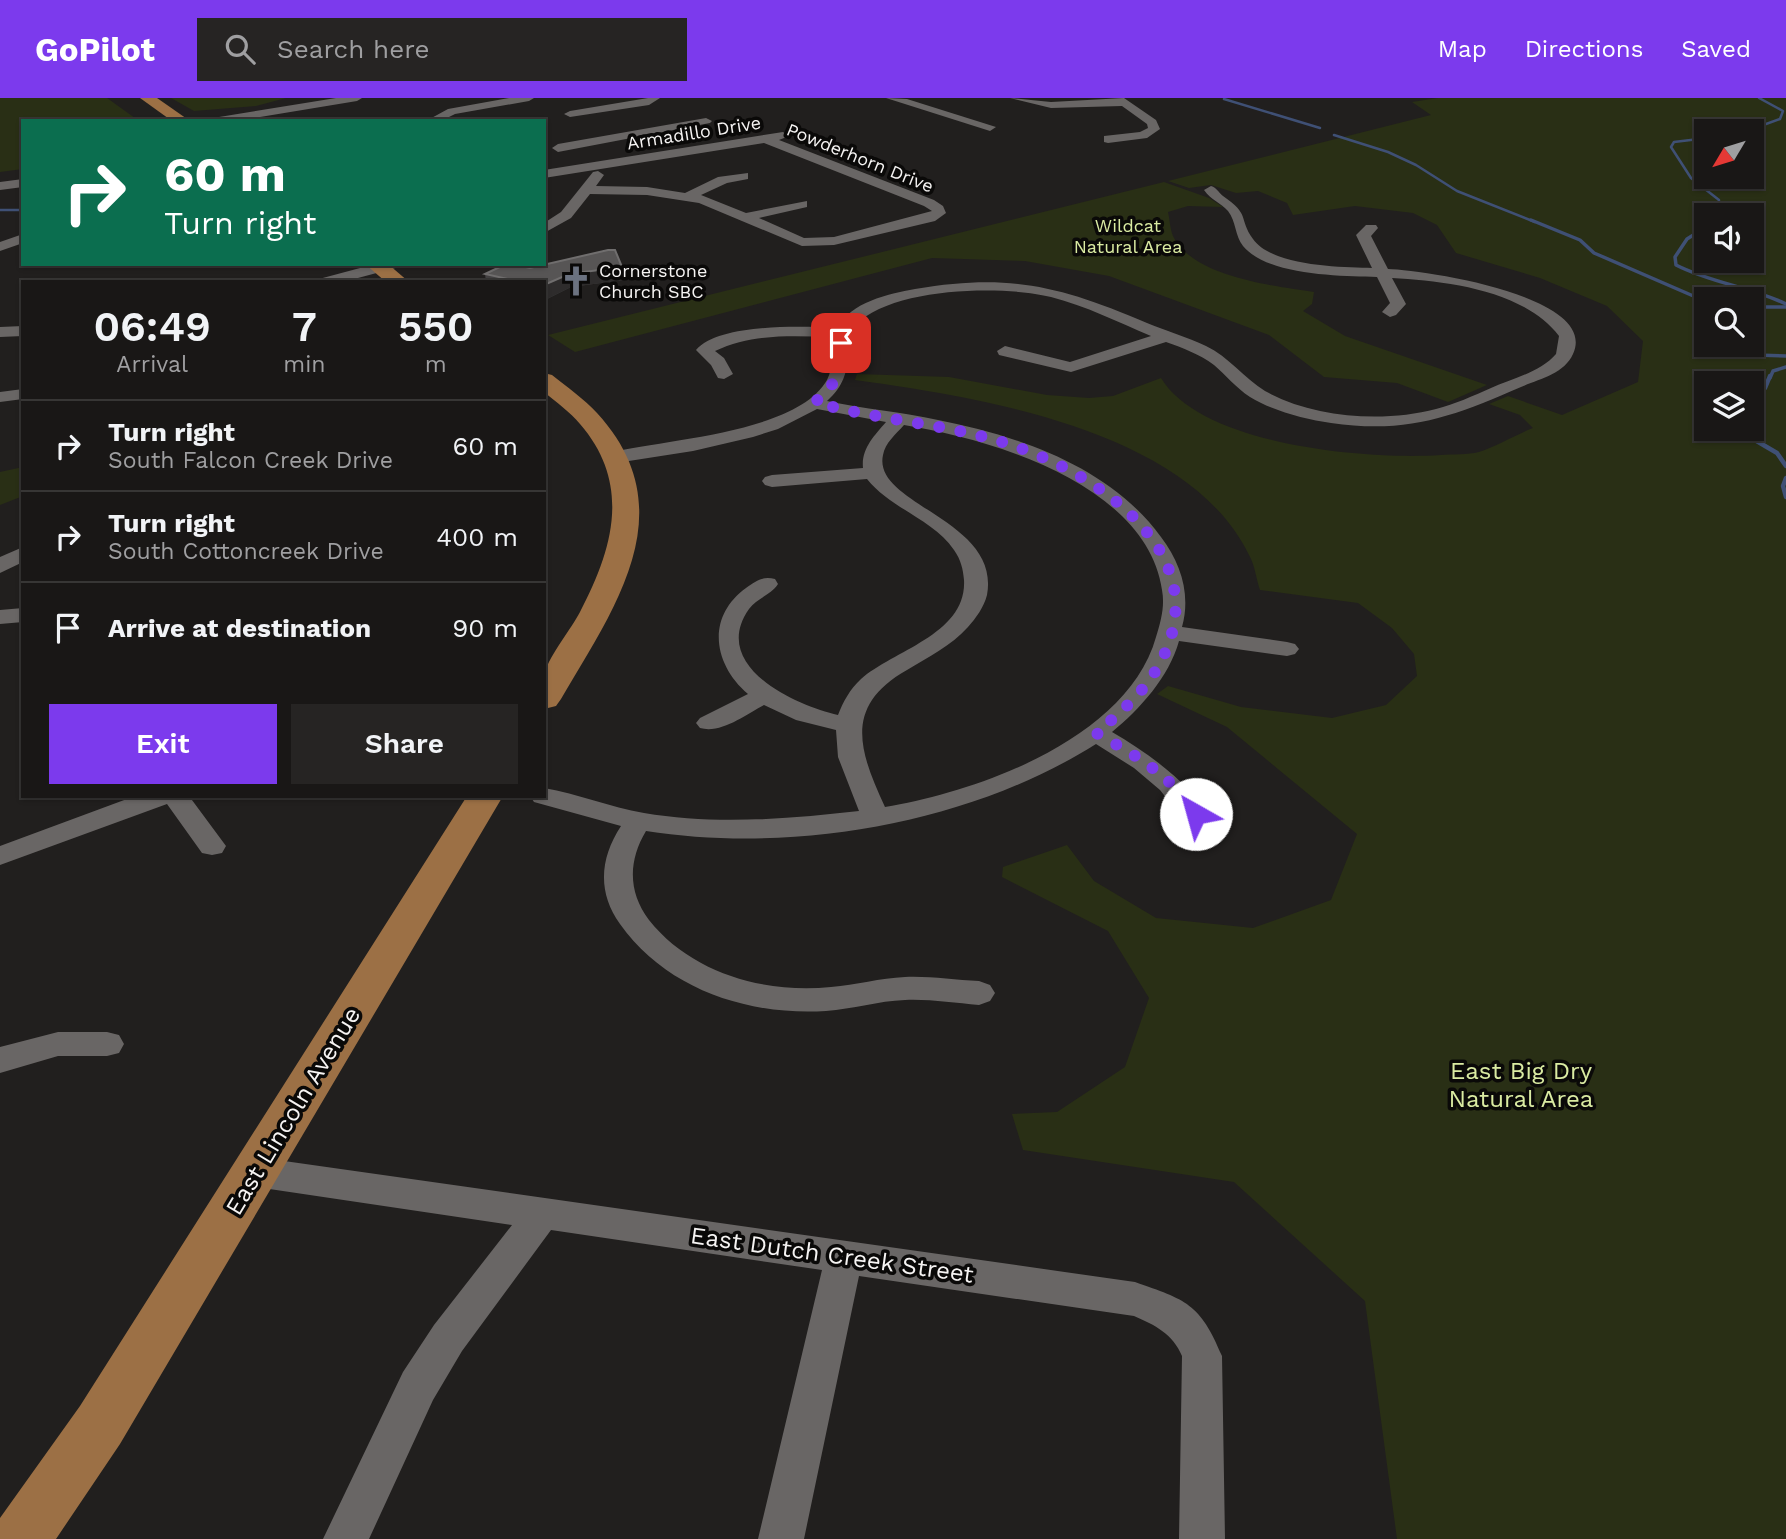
<!DOCTYPE html>
<html lang="en">
<head>
<meta charset="utf-8">
<style>
	:root { --surface:#191716; --page:#262423; --text:#f1f3f6; --muted:#9f9fa1; --line:#373635; --accent:#7c3aed }
	body { margin:0; font-family:"Work Sans",sans-serif; background:var(--page); color:var(--text); height:100vh; display:flex; flex-direction:column; font-size:26px; white-space:nowrap }
	* { box-sizing:border-box; margin:0 }
	p { font-size:23px; color:var(--muted) }
	.icon { flex:none; width:38px; height:38px; fill:none; stroke:currentColor; stroke-width:2; stroke-linecap:round; stroke-linejoin:round }
	.map { position:relative; flex:1; overflow:hidden }
	.details { position:absolute; left:21px; top:182px; width:525px; height:518px; display:flex; flex-direction:column; background:var(--surface); border-radius:0px; box-shadow:0 2px 5px #0004,0 0 0 2px var(--line) }
	.details>* { flex:none }
	.top-card { position:absolute; left:21px; top:21px; width:525px; height:147px; border-radius:0px; box-shadow:0 2px 5px #0004,0 0 0 2px var(--line); background:#0b6e4f; color:#fff; overflow:hidden }
	.needle { width:46px; rotate:232deg }
	.buttons { position:absolute; left:1694px; top:21px; display:grid; gap:14px }
	.buttons a { display:grid; place-items:center; width:70px; height:70px; border-radius:0px; background:var(--surface); box-shadow:0 2px 5px #0004,0 0 0 2px var(--line); font-size:35px }
	.pin { position:absolute; display:grid; place-items:center; width:60px; height:60px; color:#fff; margin:-30px; border-radius:14px; box-shadow:0 4px 10px #0006 }
	.me { position:absolute; width:77px; margin:-38px; rotate:322deg; stroke-linejoin:round; filter:drop-shadow(0 0 5px #0008) }
	.turn { display:flex; align-items:center; gap:24px; height:147px; padding:0 28px; font-size:32px }
	.turn .icon { width:91px; height:91px; stroke-width:2.5 }
	.turn b { display:block; font-size:49px; line-height:60px }
	.eta { display:flex; justify-content:space-evenly; align-items:center; height:119px; text-align:center }
	.eta b { font-size:42px; font-weight:600; line-height:49px }
	.action { display:flex; gap:14px; margin-top:auto; padding:14px 28px }
	.action a { flex:1; height:80px; border-radius:0px; background:var(--accent); color:#fff; font-size:28px; font-weight:600; line-height:80px; text-align:center }
	.action a+a { background:var(--page); color:var(--text) }
	ul { padding:0; list-style:none }
	li { display:flex; align-items:center; gap:21px; height:91px; padding:0 28px; border-top:2px solid var(--line) }
	li div { flex:1 }
	li b { display:block; font-size:26px }
	li em { font-style:normal }
	header { display:flex; align-items:center; gap:42px; box-sizing:border-box; height:98px; padding:0 35px; background:var(--accent); color:#fff }
	header strong { font-size:33px }
	nav { display:flex; gap:38px; margin-inline-start:auto; font-size:24px }
	.search { width:490px; height:63px; background:var(--page); display:flex; align-items:center; gap:18px; box-sizing:border-box; padding:0 24px; border-radius:0px; color:var(--muted); font-size:26px }
	.map>svg:first-child { display:block }
	.green { fill:#292f15; fill-rule:evenodd }
	.lines { fill:none; stroke-linecap:round; stroke-linejoin:round }
	.stream-far2 { stroke:#3f5075; stroke-width:2.5 }
	.stream-far1 { stroke:#3f5075; stroke-width:3.5 }
	.stream { stroke:#3f5075; stroke-width:4.5 }
	.minor { fill:#696665; fill-rule:evenodd }
	.major { fill:#9c7045; fill-rule:evenodd }
	.wall { fill:#434142 }
	.shaded-wall { fill:#2e2c2c }
	.building { fill:#575555; stroke:#706e6e; stroke-width:2 }
	.route { stroke:#7c3aed; stroke-width:12; stroke-dasharray:0 21.6 }
	.labels { text-anchor:middle; stroke-width:7; stroke-linejoin:round; paint-order:stroke }
	.far-street-label { font-size:18px; fill:#f6f4f3; stroke:#0a0908 }
	.far-park-label { font-size:18px; fill:#daeba2; stroke:#0a0908 }
	.far-poi-label { font-size:18px; fill:#f6f4f3; stroke:#0a0908; text-anchor:start }
	.near-park-label { font-size:24px; fill:#daeba2; stroke:#0a0908 }
	.near-street-label { font-size:24px; fill:#f6f4f3; stroke:#0a0908 }
</style>
</head>
<body>
<header>
<strong>GoPilot</strong>
<div class="search"><svg class="icon" aria-label="search" viewBox="0 0 24 24"><circle cx="10" cy="10" r="6"/><path d="M15 15l6 6"/></svg>Search here</div>
<nav><a>Map</a><a>Directions</a><a>Saved</a></nav>
</header>
<div class="map">
<svg width="1786" height="1441" viewBox="0 0 1786 1441">
	<rect width="100%" height="100%" fill="#211f1e"/>
	<g class="green">
		<path d="M0 0H107L139 23H23V71L0 74Z"/>
		<path d="M171 0H286L256 8 194 13Z"/>
		<path d="M1438 0H1786V1441H1397L1365 1203 1234 1084 1023 1052 1012 1016 1057 1014 1125 969 1149 900 1108 833 1002 779 1003 769 1067 747 1094 783 1156 820 1253 830 1331 802 1357 736 1227 629 1157 596 1168 588 1241 609 1332 620 1386 607 1417 578 1414 556 1392 530 1358 505 1260 492C1256 481 1255 467 1249 457 1188 331 978 299 855 282L857 276 949 279 1047 297 1089 300 1113 298 1161 280C1202 348 1369 362 1441 357 1453 356 1468 357 1479 354 1497 348 1515 337 1533 330L1520 317 1489 306 1508 298 1562 317 1638 284 1643 243 1607 208 1540 180 1456 155 1437 127 1413 115 1355 108 1293 117 1287 105 1258 93 1236 95 1211 87 1189 90 1168 83 1431 17 1412 4ZM1706 33H1752V79H1706ZM1706 117H1752V163H1706ZM1706 201H1752V247H1706ZM1706 285H1752V331H1706Z"/>
		<path d="M1164 84 1209 100 1223 109 1188 108 1168 114C1170 122 1170 133 1174 140 1195 179 1274 188 1314 194L1312 206 1303 213 1345 238 1487 287 1448 304 1397 285 1324 279 1269 237 1109 178 1025 163 932 160 575 254 548 237Z"/>
		<path d="M23 369V398L0 407V374Z"/>
	</g>
	<g class="lines">
		<g class="stream-far2">
			<path d="M1224 1 1320 30"/>
			<path d="M1723 33 1755 30 1780 21 1783 13 1759 0"/>
			<path d="M1706 35 1699 41 1674 44 1671 49 1691 80 1719 102 1717 117"/>
			<path d="M1334 37 1388 54 1416 67 1457 93 1535 124"/>
			<path d="M0 112H23"/>
		</g>
		<g class="stream-far1">
			<path d="M1531 122 1580 142 1594 155 1698 200V210L1706 213"/>
			<path d="M1706 129 1687 141 1675 159 1676 167C1711 185 1751 189 1786 206"/>
			<path d="M1752 209H1786"/>
			<path d="M1706 217 1702 220 1706 232"/>
			<path d="M1727 247 1755 257 1786 258"/>
			<path d="M1770 280 1773 273 1786 269"/>
		</g>
		<g class="stream">
			<path d="M1752 303 1765 290 1770 278"/>
			<path d="M1746 331 1748 338 1777 355 1786 368"/>
			<path d="M1786 380 1783 388 1786 399"/>
		</g>
		<g class="minor">
			<path d="M336 0H362L357 3 236 23H207L213 20Z"/>
			<path d="M509 0H534L529 3 455 16 441 23H426L448 11Z"/>
			<path d="M648 0H660L649 7 570 19 564 16 570 13Z"/>
			<path d="M886 0 907 1 996 29 990 33Z"/>
			<path d="M1010 0 1051 4 1124 0 1156 22 1160 31 1147 40 1108 45 1104 44V38L1140 34 1148 30 1147 26 1122 8 1051 10Z"/>
			<path d="M706 20 712 23 710 25 558 54 552 50 558 46Z"/>
			<path d="M783 34 789 38 779 42 934 102 943 108 946 115 935 123 834 147 802 148 699 105 647 97 590 96 571 120 544 135V125L561 114 593 74 598 73 604 77 596 88 647 89 685 95 718 79 748 75V81L727 85 701 97 746 115 807 103V109L759 120 804 140 834 139 932 113 924 108 764 45 544 80V72Z"/>
			<path d="M23 81V89L0 92V84Z"/>
			<path d="M1211 88C1217 90 1218 94 1223 98 1251 117 1238 120 1253 141 1273 169 1342 169 1372 170L1356 137 1366 127H1376L1378 130 1371 138 1388 171C1421 172 1600 197 1573 256 1564 276 1539 281 1521 289 1452 319 1407 336 1331 325 1304 321 1273 313 1250 299 1236 290 1226 277 1214 267 1199 256 1183 250 1166 244L1071 274 999 257 997 253 1005 248 1070 264 1151 238C1118 224 1086 208 1051 199 1004 187 891 189 856 227 838 246 861 273 827 303 864 311 902 314 938 322 1020 338 1110 369 1161 439 1181 465 1191 497 1182 529L1287 544 1295 546 1299 551 1295 556 1287 558 1179 543C1169 579 1140 611 1112 634 1155 659 1191 687 1218 729L1214 735 1204 738 1194 735 1160 692 1134 670 1096 646C969 726 794 756 646 733 628 763 628 794 649 822 691 875 765 896 831 889 856 887 880 880 905 879 930 878 954 882 979 883L990 887 995 895 990 903 979 907C954 905 930 901 905 902 878 903 853 911 826 913 748 918 666 891 620 826 597 794 600 760 621 728L534 704 530 698H544V690C578 696 610 709 644 715 714 727 788 721 859 713L838 659 836 632 796 622 764 607C745 617 721 636 700 630L696 625 700 620 748 596C713 566 706 519 746 490 756 483 762 478 775 481L778 486C771 497 757 500 749 511 709 568 796 608 838 617 843 604 850 591 861 581 894 552 967 536 964 482 963 471 961 462 954 452 933 421 891 411 867 381L772 389 765 387 762 383 765 379 772 377 863 370C861 351 874 338 886 324L817 311 778 331 753 339 693 353 616 365 609 363 606 359 609 355C663 341 796 336 827 282 834 269 830 254 833 239 793 238 752 235 715 253L724 260 733 276 724 281 718 280 711 267 696 252C719 225 803 228 837 230 851 204 888 196 915 191 1010 175 1060 188 1147 225 1167 233 1187 239 1206 248 1229 259 1244 280 1265 293 1314 320 1383 325 1436 311 1455 306 1473 298 1491 290 1511 281 1541 274 1556 256L1559 238C1524 192 1446 183 1392 180L1406 206 1396 217 1390 219 1382 214 1390 205 1377 179C1341 178 1268 178 1243 148 1235 138 1236 123 1228 113 1221 105 1211 102 1204 92ZM904 327C992 341 1147 387 1162 492 1165 508 1161 523 1156 539 1128 640 978 694 885 709 859 653 843 608 907 572 928 559 951 548 968 529 976 520 984 509 987 497 1001 421 872 407 883 357 885 345 896 336 904 327Z"/>
			<path d="M23 136V145L0 153V144Z"/>
			<path d="M375 166H401L399 169 343 184H317L319 181Z"/>
			<path d="M23 228V238L0 239V229Z"/>
			<path d="M23 291V301L0 304V294Z"/>
			<path d="M23 449V464L0 475V459Z"/>
			<path d="M23 510V524L0 526V512Z"/>
			<path d="M135 698H189L226 748 222 755 212 757 202 755 167 706 0 767V748Z"/>
			<path d="M58 934H107L119 937 124 946 119 955 107 958H58L0 975V949Z"/>
			<path d="M256 1059 1135 1184C1186 1202 1200 1205 1222 1258L1225 1441H1179L1182 1258C1173 1236 1155 1227 1134 1218L859 1178 804 1441H758L822 1172 551 1132 462 1253 433 1302 369 1441H323L403 1274 434 1227 512 1127 256 1089 243 1084 238 1074 243 1064Z"/>
		</g>
		<g class="major">
			<path d="M140 0H157L190 23H172Z"/>
			<path d="M365 166H388L409 184H386Z"/>
			<path d="M544 275 552 277C567 289 584 301 597 315 686 412 615 509 561 601L556 608 544 611C544 600 541 584 545 574 550 557 571 531 580 514 613 451 632 386 580 326 570 314 556 304 544 294Z"/>
			<path d="M467 698H503L120 1346 56 1441H0V1420L80 1308Z"/>
		</g>
	</g>
	<path class="wall" d="M622 169 623 182 571 189 545 202 544 184H486L485 176 530 170Z"/>
	<path class="shaded-wall" d="M622 169 623 182 571 189 545 202 544 187 569 176Z"/>
	<path class="building" d="M608 152H615L622 169 569 176 544 187V184H522L485 176 506 166H512L530 170Z"/>
	<g class="lines">
		<path class="route" d="M841 245C841 277 838 283 815 304 876 322 941 325 1002 344 1093 372 1220 454 1160 565 1145 594 1120 615 1096 635 1134 656 1172 678 1196 716"/>
	</g>
	<defs>
		<g id="church-bare" transform="scale(2.415)"><path d="M-1.2-6h2.4v3.5h3.3v2.4h-3.3V6h-2.4V-.1h-3.3v-2.4h3.3Z" fill="#6b7280" stroke="#0a0908" stroke-width="2.5" paint-order="stroke"/></g>
	</defs>
	<g fill-rule="evenodd">
		<use href="#church-bare" x="576" y="183"/>
	</g>
	<g class="labels">
		<g class="far-street-label">
			<text transform="translate(694 35) rotate(-9)" y="6">Armadillo Drive</text>
			<text transform="translate(860 60) rotate(22)" y="6">Powderhorn Drive</text>
		</g>
		<g class="far-park-label">
			<text x="1128" y="134">Wildcat<tspan x="1128" dy="21">Natural Area</tspan></text>
		</g>
		<g class="far-poi-label">
			<text x="599" y="179">Cornerstone<tspan x="599" dy="21">Church SBC</tspan></text>
		</g>
		<g class="near-park-label">
			<text x="1521" y="981">East Big Dry<tspan x="1521" dy="28">Natural Area</tspan></text>
		</g>
		<g class="near-street-label">
			<text transform="translate(293 1013) rotate(-59)" y="8">East Lincoln Avenue</text>
			<text transform="translate(832 1157) rotate(8)" y="8">East Dutch Creek Street</text>
		</g>
	</g>
</svg>
<div class="buttons">
<a><svg class="needle" viewBox="-14 -14 28 28"><path d="M0-13l5 13h-10z" fill="#e53935"/><path d="M0 13l5-13h-10z" fill="#9f9fa1"/></svg></a>
<a><svg class="icon" aria-label="sound" viewBox="0 0 24 24"><path d="M4 9h4l5-4v14l-5-4H4zM17 9q2 3 0 6"/></svg></a>
<a><svg class="icon" aria-label="search" viewBox="0 0 24 24"><circle cx="10" cy="10" r="6"/><path d="M15 15l6 6"/></svg></a>
<a><svg class="icon" aria-label="layers" viewBox="0 0 24 24"><path d="M12 4l9 5-9 5-9-5zM3 14l9 5 9-5"/></svg></a>
</div>
<div class="pin" style="left:841px;top:245px;background:#d93025"><svg class="icon" aria-label="arrive" viewBox="0 0 24 24"><path d="M6 21V4h12l-3 4 3 4H6"/></svg></div>
<svg class="me" style="left:1196px;top:716px" viewBox="-20 -20 40 40"><circle r="19" fill="#fff"/><path d="M0-13L10 11 0 6-10 11z" fill="#7c3aed"/></svg>
<div class="top-card">
<div class="turn"><svg class="icon" aria-label="right" viewBox="0 0 24 24"><path d="M7 20v-9h11M14 6l5 5-5 5"/></svg><div><b>60 m</b>Turn right</div></div>
</div>
<section class="details">
<div class="eta">
<div><b>06:49</b><p>Arrival</p></div>
<div><b>7</b><p>min</p></div>
<div><b>550</b><p>m</p></div>
</div>
<ul>
<li><svg class="icon" aria-label="right" viewBox="0 0 24 24"><path d="M7 20v-9h11M14 6l5 5-5 5"/></svg><div><b>Turn right</b><p>South Falcon Creek Drive</p></div><em>60 m</em></li>
<li><svg class="icon" aria-label="right" viewBox="0 0 24 24"><path d="M7 20v-9h11M14 6l5 5-5 5"/></svg><div><b>Turn right</b><p>South Cottoncreek Drive</p></div><em>400 m</em></li>
<li><svg class="icon" aria-label="arrive" viewBox="0 0 24 24"><path d="M6 21V4h12l-3 4 3 4H6"/></svg><div><b>Arrive at destination</b></div><em>90 m</em></li>
</ul>
<div class="action"><a>Exit</a><a>Share</a></div>
</section>
</div>
</body>
</html>
